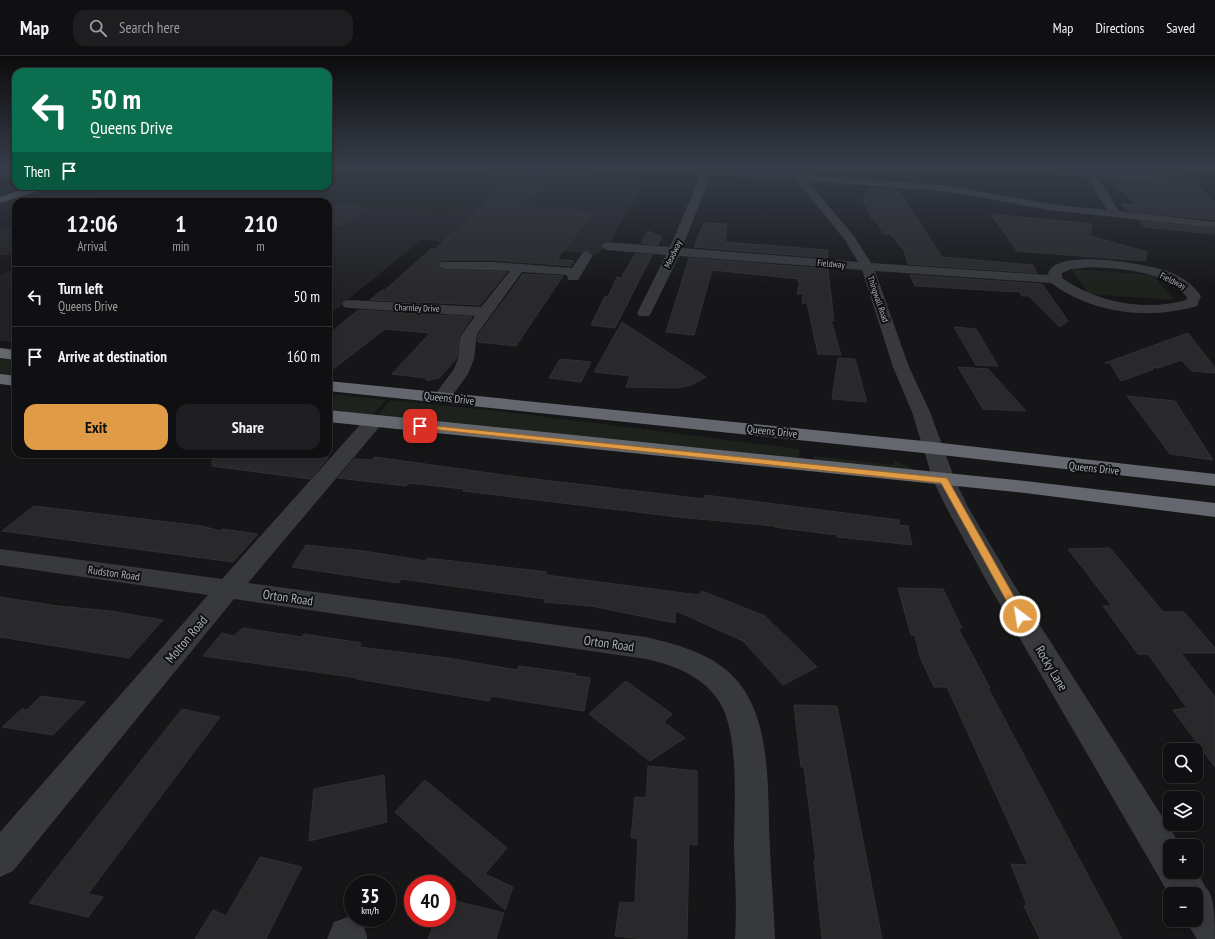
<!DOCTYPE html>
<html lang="en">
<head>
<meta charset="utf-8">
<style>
	:root { --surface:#101012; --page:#1e1e20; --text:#f1f3f6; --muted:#9c9d9f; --line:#303032; --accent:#e09b46 }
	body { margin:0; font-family:"PT Sans Narrow",sans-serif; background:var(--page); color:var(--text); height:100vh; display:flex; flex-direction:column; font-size:15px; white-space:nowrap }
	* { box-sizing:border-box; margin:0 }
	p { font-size:13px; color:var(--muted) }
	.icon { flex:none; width:22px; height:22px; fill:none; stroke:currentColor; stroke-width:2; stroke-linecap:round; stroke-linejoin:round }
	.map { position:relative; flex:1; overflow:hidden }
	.side { position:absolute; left:12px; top:142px; width:320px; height:260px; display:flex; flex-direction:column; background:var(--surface); border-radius:12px; box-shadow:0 2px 6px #0003,0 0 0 1px var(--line) }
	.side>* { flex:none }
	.top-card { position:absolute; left:12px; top:12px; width:320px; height:122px; border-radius:12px; box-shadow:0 2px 6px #0003,0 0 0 1px var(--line); background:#0b6e4f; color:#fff; overflow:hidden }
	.tools { position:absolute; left:1163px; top:687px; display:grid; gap:8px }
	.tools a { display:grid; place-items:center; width:40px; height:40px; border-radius:8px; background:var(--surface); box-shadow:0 2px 6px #0003,0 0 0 1px var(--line); font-size:20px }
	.speed { position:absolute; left:344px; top:819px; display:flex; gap:8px; font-size:20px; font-weight:700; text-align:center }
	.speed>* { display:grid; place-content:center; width:52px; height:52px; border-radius:50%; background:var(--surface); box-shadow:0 2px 6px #0003,0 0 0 1px var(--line); line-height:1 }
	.speed small { font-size:10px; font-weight:400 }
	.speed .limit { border:6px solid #d22; background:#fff; color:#111 }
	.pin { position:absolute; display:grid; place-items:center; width:34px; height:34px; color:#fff; margin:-17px; border-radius:8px; box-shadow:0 2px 6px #0006 }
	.me { position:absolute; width:44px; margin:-22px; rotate:329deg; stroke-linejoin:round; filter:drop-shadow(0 0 3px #0008) }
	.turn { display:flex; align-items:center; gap:14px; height:84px; padding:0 12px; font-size:18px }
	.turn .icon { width:52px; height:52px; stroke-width:2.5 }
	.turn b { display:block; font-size:28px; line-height:34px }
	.then { display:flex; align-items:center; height:38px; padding:0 12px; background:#0003; gap:8px; font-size:15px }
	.eta { display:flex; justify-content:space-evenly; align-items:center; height:68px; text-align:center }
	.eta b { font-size:24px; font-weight:700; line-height:28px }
	.button { display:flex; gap:8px; margin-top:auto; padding:8px 12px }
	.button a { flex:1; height:46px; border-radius:12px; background:var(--accent); color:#111; font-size:16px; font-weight:700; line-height:46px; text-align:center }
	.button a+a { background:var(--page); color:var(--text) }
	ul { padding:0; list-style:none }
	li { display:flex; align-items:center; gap:12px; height:60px; padding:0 12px; border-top:1px solid var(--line) }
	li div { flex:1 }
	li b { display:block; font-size:15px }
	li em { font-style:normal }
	header { display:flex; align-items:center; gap:24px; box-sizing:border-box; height:56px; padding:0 20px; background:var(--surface); border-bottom:1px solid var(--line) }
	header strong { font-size:19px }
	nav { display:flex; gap:22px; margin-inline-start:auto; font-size:14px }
	.search { width:280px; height:36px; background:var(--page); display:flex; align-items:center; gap:10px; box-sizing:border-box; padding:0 14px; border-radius:12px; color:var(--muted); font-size:15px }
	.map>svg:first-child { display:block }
	.built { fill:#222225 }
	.green { fill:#1d221d }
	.building { fill:#29292c; stroke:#303133 }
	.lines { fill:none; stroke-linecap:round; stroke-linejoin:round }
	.minor { fill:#37393c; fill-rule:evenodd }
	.major { fill:#54565b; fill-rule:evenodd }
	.highway { fill:#64676d; fill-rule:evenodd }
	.route { fill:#e09b46; stroke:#92652e }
	.labels { text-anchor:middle; stroke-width:4; stroke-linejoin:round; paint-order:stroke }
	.far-street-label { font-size:9px; fill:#a9afb6; stroke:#111113 }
	.street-label { font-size:11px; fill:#a9afb6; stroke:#111113 }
	.near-street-label { font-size:13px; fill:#a9afb6; stroke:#111113 }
</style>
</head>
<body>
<header>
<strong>Map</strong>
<div class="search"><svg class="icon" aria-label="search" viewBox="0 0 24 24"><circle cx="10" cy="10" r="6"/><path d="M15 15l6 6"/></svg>Search here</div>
<nav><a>Map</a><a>Directions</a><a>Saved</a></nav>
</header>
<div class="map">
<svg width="1215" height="883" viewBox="0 0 1215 883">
	<rect width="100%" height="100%" fill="#161618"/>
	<g class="built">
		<path d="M0 110H16V122L0 121Z"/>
		<path d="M328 110H508L503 114 584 117 645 127 605 194H601L598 198 421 184 328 260V146H78L122 130H328Z"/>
		<path d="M16 168V199H0V174Z"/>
		<path d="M16 212V286L0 285V219Z"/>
	</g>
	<g class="green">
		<path d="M328 110H503L449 154 328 146H87L130 130H328Z"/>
		<path d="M877 110H979L980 119Z"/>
		<path d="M1176 110H1215V117H1197Z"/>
		<path d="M1072 213 1153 219 1174 244 1088 238Z"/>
		<path d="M0 303 16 304V322L0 320Z"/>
		<path d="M328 338 386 344 371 361 328 356Z"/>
		<path d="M391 344 523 358 799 393V404L375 361Z"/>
		<path d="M814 400 893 409 894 404 911 412V414L814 405Z"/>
	</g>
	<g class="building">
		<path d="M527 110H561L522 152 593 157 557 203 574 205 570 210 494 204H441L438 210 441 213 446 214 507 216 480 249 370 244 382 234H385L432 192 435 193Z"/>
		<path d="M1102 111 1167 116 1169 119 1188 120 1215 147V164L1128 155 1121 148 1136 149 1111 124 1162 128 1168 123 1162 120 1104 114Z"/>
		<path d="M870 132 898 134 942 201 1033 209 1037 217 908 208 904 194 890 178H884L874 163H872L863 144Z"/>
		<path d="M328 150 368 152 342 169 328 168Z"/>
		<path d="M991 158 1092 168 1090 180 1147 196 1145 205 1017 195Z"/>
		<path d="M1139 165 1215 173V178L1145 171Z"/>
		<path d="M704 167 727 168 725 186 828 194V202L694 191Z"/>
		<path d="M648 175 661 181 658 189 641 187Z"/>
		<path d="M635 198 652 199 615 272 591 269 605 240 608 241 617 221 621 222Z"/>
		<path d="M689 202 828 213 834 265 831 264 841 299 818 298 807 247H802L803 238H797L800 226H798L799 223 712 214 694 279 666 276Z"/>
		<path d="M523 218 563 220 516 290 478 286V279Z"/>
		<path d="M910 219 1042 228 1068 265 1060 271 1029 240H1022L1020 236 915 230Z"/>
		<path d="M358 254 472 261 459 280 457 302 439 322 427 325 426 322 392 318 430 277 385 273 328 317V279Z"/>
		<path d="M622 266 706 321 691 329 677 332 626 331 630 320 594 316Z"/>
		<path d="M954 271 976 273 998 310 976 309Z"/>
		<path d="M1188 277 1215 312V317L1192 315 1181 304 1158 312 1152 311 1154 313 1121 325 1110 307H1105Z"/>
		<path d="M838 302 855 303 867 346 832 343Z"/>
		<path d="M560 303 591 306 581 326 549 322Z"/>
		<path d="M958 311 988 313 1026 355 983 353Z"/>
		<path d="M1127 340 1175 345 1213 404 1170 398Z"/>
		<path d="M212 398H320L318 401H329L310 423 212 410Z"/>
		<path d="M375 401 518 421 704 443 705 439 899 464V469L908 470 912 489 837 481V479L774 471V470L678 461 463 435 464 433 408 427 406 430 338 422 354 403 372 404Z"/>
		<path d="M34 450 202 470 220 475 222 473 258 478 233 506 2 475Z"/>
		<path d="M306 489 364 495 426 505 427 502 547 516 546 519 699 539 702 535 765 560 817 611 783 629 743 585 676 555 675 567 591 550 544 546 545 543 401 523 399 527 292 511Z"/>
		<path d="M1110 492 1163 556H1184L1215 592V597H1181L1215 641V711L1173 654 1187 652 1148 598H1138L1103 550H1112L1068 493Z"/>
		<path d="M898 532 943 533 962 572H958L990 632H988L1122 883H1040L1024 850 1027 849 1011 808 1028 809 947 631H934L920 601 915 579H911Z"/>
		<path d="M0 541 58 550 110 555 163 564 129 602 0 581Z"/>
		<path d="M243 572 302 581 304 578 361 587 359 591 448 602 517 614 519 610 576 618V620L590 622 584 655 491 640 489 645 357 623 358 622 203 600 222 577 234 580Z"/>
		<path d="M626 625 672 658 664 666 685 682 650 705 589 658Z"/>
		<path d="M41 640 85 646 53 679 2 671 22 653 27 654Z"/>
		<path d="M794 649 837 650 882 883H822L814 805H816L804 711H801Z"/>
		<path d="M182 653 220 661 88 838 103 841 88 861 29 847Z"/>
		<path d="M648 710 697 715V789L689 788 687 883H644L615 880 620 846 635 847 638 782H631L635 741 646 742Z"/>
		<path d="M384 719 387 766 309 785 314 733Z"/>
		<path d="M425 724 507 792 485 818 513 831 505 854 395 756Z"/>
		<path d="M260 801 302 811 266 883H195L213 854 226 860Z"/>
		<path d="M447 843 504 857 496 883H428L436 862H447Z"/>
	</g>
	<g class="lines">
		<g class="minor">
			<path d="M651 110 793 118 790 110H799L803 118 950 130 1049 148 1107 154 1087 121 1018 115 1013 112 1014 110 1083 115 1081 110H1090L1093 115 1162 121 1167 124 1162 127 1097 121 1119 155 1215 166V172L1049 154 950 136 807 125 854 180 871 207 1048 219C1052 190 1149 209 1167 215 1181 220 1193 228 1201 240L1197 250C1149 264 1093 258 1051 227L875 215 909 311 930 356 955 424 968 451 1013 527 1181 790H1170V816H1196V814L1206 832C1215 838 1215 870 1215 883H1197L1185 864H1196V838H1170V840L991 533 946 451 933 424 912 356 893 311 862 214 679 200 651 257 649 260H639L637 257 666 199 607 194 601 190 607 186 670 191 701 118C689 117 660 117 651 110ZM711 119 796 124 845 184 858 206 682 192ZM1093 211C1125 213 1164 215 1187 241L1186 244C1145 256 1096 246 1062 222V217L1071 213Z"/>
			<path d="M587 195 593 199 578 224H568L567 219 522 216 477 278 474 303 468 318 448 345 442 346 436 345 433 341 454 313 458 303 460 281 475 260 349 252 344 251 342 248 344 245 349 244 481 251 510 215 446 213 441 212 439 209 441 206H494L572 212 583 196Z"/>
			<path d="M374 359 381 361 384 365 381 369 248 527 646 581C680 589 717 599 739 627 773 669 767 742 770 792 771 822 774 853 775 883H735C737 852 735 822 734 791 734 753 740 680 720 647 705 621 674 609 646 603L234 543 13 815 0 821V776L208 539 0 509V493L222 523 367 361Z"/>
			<path d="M348 861 362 866 367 880V883H327L334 866Z"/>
		</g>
		<path class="major" d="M33 130H48L47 132 0 147V141Z"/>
		<g class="highway">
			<path d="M0 292 16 294V304L0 302Z"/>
			<path d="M0 318 16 320V330L0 328Z"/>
			<path d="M328 325 933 386 1215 418V430L933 398 328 335Z"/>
			<path d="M328 354 1025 425 1215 447V461L1025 437 328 366Z"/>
		</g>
	</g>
	<linearGradient id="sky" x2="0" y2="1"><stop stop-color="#0c0c0d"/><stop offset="0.47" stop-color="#363c48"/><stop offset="1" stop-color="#363c48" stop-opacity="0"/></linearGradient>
	<rect width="1215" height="234" fill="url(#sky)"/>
	<path class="route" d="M417 368 947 422 1025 560 1024 562H1016L941 427 420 372H417Z"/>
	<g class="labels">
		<g class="far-street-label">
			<text transform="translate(673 198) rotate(-65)" y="3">Meadway</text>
			<text transform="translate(831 208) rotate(5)" y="3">Fieldway</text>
			<text transform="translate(1173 225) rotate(26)" y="3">Fieldway</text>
			<text transform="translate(878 243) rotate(71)" y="3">Thingwall Road</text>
			<text transform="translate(417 252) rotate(2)" y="3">Charnley Drive</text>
		</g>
		<g class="street-label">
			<text transform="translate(449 342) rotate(6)" y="4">Queens Drive</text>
			<text transform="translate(772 375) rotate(6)" y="4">Queens Drive</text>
			<text transform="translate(1094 412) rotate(6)" y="4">Queens Drive</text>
			<text transform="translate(114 517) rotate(8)" y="4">Rudston Road</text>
		</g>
		<g class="near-street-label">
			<text transform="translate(288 541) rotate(8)" y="5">Orton Road</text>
			<text transform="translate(186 583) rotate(-50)" y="5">Molton Road</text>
			<text transform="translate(609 587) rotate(8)" y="5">Orton Road</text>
			<text transform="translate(1052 612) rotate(59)" y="5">Rocky Lane</text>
		</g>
	</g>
</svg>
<div class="tools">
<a><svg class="icon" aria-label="search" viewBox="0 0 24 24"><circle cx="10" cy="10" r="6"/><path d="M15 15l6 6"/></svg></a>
<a><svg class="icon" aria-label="layers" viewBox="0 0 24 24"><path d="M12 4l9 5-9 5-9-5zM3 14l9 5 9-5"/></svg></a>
<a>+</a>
<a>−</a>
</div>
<div class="speed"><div>35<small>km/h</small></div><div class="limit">40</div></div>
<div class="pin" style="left:420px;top:370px;background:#d93025"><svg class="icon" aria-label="arrive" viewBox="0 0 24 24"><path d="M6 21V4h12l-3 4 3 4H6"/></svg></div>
<svg class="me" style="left:1020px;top:560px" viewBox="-20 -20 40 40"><circle r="17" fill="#e09b46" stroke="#fff" stroke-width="3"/><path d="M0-11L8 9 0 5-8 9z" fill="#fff"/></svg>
<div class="top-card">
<div class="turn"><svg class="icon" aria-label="left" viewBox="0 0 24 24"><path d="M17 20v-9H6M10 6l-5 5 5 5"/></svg><div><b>50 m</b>Queens Drive</div></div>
<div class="then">Then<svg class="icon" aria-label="arrive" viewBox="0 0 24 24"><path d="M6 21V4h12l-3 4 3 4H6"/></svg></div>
</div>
<section class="side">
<div class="eta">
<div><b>12:06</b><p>Arrival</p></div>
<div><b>1</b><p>min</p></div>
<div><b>210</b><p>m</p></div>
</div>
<ul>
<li><svg class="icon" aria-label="left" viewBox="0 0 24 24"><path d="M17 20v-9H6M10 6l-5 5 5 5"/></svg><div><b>Turn left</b><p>Queens Drive</p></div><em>50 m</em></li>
<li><svg class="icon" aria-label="arrive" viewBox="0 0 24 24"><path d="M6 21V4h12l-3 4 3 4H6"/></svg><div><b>Arrive at destination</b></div><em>160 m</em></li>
</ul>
<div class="button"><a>Exit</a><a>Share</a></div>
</section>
</div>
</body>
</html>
